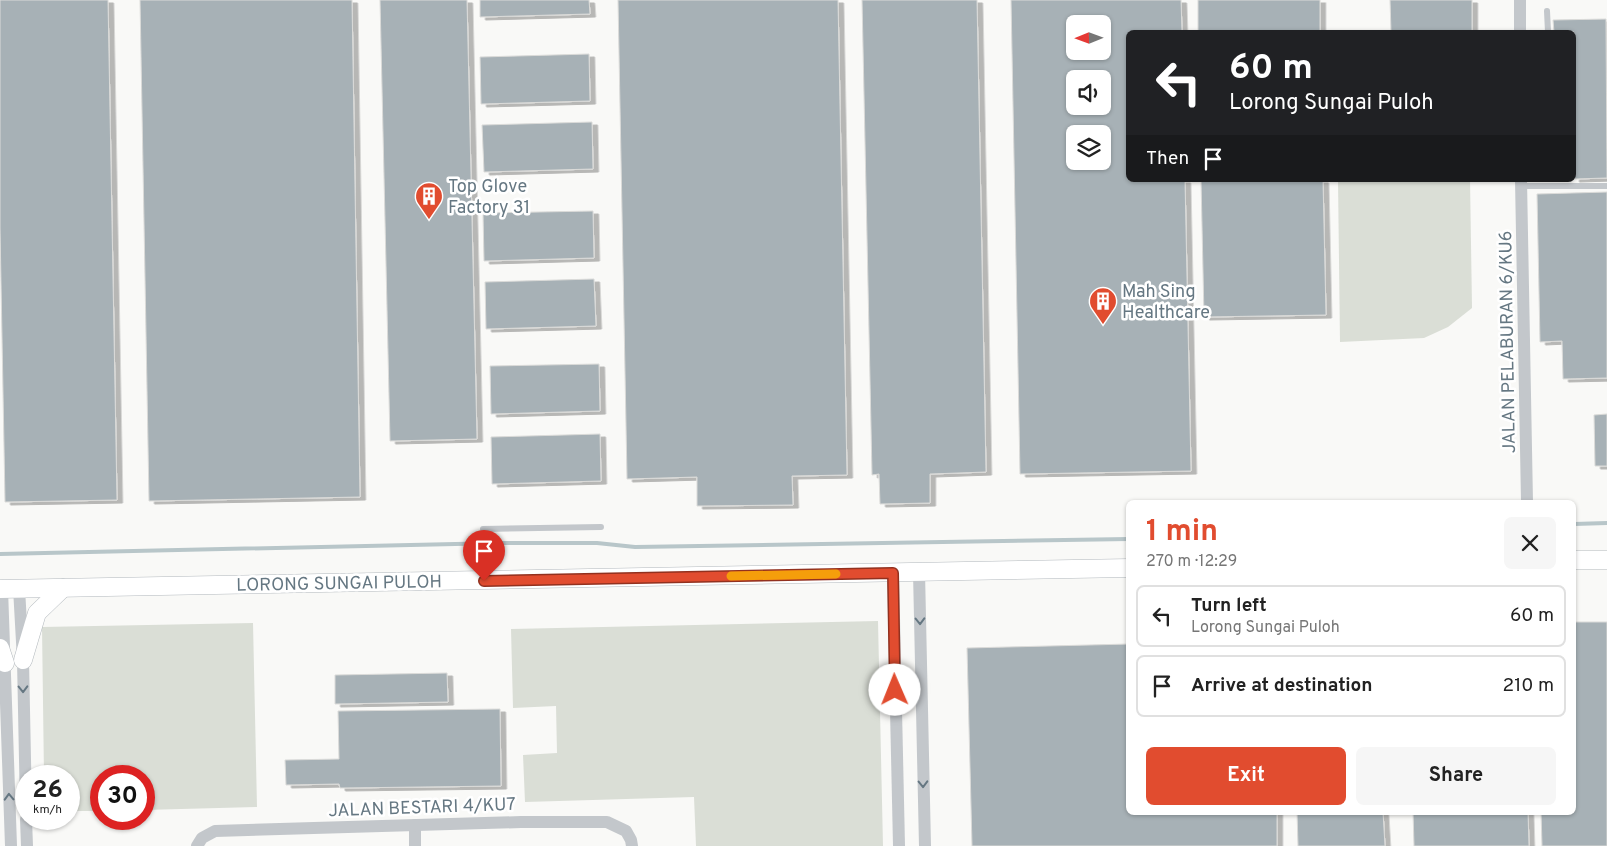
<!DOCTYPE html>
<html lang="en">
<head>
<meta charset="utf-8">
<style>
	:root { --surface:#fff; --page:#f6f6f6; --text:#222; --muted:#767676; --line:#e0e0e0; --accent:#e14c2f }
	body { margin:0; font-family:Overpass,sans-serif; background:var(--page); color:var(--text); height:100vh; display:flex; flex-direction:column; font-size:19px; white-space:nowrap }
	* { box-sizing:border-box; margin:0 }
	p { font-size:16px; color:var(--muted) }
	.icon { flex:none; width:28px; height:28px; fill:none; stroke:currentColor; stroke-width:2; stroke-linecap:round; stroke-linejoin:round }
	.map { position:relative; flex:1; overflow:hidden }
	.panel { position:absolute; left:1126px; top:500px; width:450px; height:315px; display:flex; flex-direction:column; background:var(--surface); border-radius:8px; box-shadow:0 1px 4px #0004 }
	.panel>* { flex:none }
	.hud { position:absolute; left:1126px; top:30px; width:450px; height:152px; border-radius:8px; box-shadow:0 1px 4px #0004; background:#202124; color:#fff; overflow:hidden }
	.needle { width:32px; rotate:269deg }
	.tools { position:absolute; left:1066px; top:15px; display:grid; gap:10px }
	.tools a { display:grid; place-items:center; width:45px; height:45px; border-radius:8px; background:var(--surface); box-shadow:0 1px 4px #0004; font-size:25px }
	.speed { position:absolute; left:15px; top:765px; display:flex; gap:10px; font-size:25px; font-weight:700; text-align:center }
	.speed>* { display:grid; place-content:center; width:65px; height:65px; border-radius:50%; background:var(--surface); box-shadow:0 1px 4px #0004; line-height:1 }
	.speed small { font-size:12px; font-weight:400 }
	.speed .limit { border:8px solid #d22; background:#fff; color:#111 }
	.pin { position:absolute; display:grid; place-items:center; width:42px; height:42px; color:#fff; margin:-51px -21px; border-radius:50% 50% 50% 0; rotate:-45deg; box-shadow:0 0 5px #0007 }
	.pin .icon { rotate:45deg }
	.me { position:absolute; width:55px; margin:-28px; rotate:359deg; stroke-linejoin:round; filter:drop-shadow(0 0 4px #0008) }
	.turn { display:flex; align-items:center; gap:18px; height:105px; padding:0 20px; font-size:22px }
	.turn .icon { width:65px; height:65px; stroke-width:2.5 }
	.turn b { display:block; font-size:35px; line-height:42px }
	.then { display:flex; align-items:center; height:48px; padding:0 20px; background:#0003; gap:10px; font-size:19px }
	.round { display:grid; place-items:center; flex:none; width:52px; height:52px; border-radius:8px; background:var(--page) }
	.summary { display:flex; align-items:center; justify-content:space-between; height:85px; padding:0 20px }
	h1 { font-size:30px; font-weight:700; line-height:38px; color:var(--accent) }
	.cta { display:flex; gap:10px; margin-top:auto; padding:10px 20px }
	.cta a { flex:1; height:58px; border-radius:8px; background:var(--accent); color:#fff; font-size:20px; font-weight:700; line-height:58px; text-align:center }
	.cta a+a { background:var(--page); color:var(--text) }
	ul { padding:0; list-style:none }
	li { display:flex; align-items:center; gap:15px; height:62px; margin:0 10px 8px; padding:0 10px; border:2px solid var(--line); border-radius:8px }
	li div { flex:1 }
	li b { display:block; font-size:19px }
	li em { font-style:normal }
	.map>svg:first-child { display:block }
	.green { fill:#daded6 }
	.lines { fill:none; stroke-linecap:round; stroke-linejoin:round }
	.stream { stroke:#b8c6c9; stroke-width:4 }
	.building { fill:#a7b1b6; stroke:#dbdbd9; fill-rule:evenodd; filter:url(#shadow) }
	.secondary-casing { stroke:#b3b9be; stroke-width:19 }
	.lane { stroke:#c3c7cb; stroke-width:6 }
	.street { stroke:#c3c7cb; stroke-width:12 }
	.secondary { stroke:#fff; stroke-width:18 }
	.oneway { stroke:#657782 }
	.route-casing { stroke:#92311f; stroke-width:12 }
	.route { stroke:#e14c2f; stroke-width:9 }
	.slow { stroke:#f59e0b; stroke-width:9 }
	.labels { text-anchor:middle; stroke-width:5; stroke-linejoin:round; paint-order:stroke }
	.poi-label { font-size:18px; fill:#657782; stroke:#fff; text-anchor:start }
	.street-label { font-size:18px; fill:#657782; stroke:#fff }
</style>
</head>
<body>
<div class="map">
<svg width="1607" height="846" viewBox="0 0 1607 846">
	<defs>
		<filter id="shadow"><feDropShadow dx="5.5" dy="3" stdDeviation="0" flood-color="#0004"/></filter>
	</defs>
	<rect width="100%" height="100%" fill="#f9f9f7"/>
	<g class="green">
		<path d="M1338 180H1470L1472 308 1448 327 1424 338 1340 342Z"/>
		<path d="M878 621 883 846H696L694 797 525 802 523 755 557 753 556 706 513 708 511 629Z"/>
		<path d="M253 623 257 807 144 810V776H101V811H69V776H44L42 627Z"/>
	</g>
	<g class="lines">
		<g class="stream">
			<path d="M1574 524 1607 523"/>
			<path d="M0 554 500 543H597L635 547 1129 539"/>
		</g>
	</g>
	<g class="building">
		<path d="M0 0H108L117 500 5 502 0 228Z"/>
		<path d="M140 0H352L360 497 149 501Z"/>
		<path d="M380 0H467L477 439 390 441Z"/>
		<path d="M480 0H589L590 14 480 17Z"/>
		<path d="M618 0H838L847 475 792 476 793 505 697 506V477L627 479Z"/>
		<path d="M862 0H977L986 472 930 474V503L880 504 879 474 872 475Z"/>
		<path d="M1011 0H1181L1182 32H1129V180H1185L1191 471 1020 474ZM1075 24H1102V51H1075ZM1075 79H1102V106H1075ZM1075 134H1102V161H1075Z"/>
		<rect x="1198" y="0" width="122" height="32"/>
		<path d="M1390 0H1472V32H1391Z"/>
		<path d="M1606 19 1607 178 1574 179V32H1554L1553 20Z"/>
		<path d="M589 54 590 101 481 104 480 57Z"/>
		<path d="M592 122 593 169 484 172 482 125Z"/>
		<path d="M1201 180H1323L1326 315 1204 317Z"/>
		<path d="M1607 192V378L1563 379 1562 341 1540 342 1537 194Z"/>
		<path d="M593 211 594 258 484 261 483 213Z"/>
		<path d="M594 279 596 326 486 329 485 282Z"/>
		<path d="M599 364 600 411 491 414 490 366Z"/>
		<path d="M1607 414V466H1595L1594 415Z"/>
		<path d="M600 434 601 481 492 484 491 437Z"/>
		<path d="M1574 622H1607V846H1542L1541 812H1574Z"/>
		<path d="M1129 644V812H1277V846H972L967 648Z"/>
		<path d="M447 673 448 702 335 704V675Z"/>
		<path d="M500 709 501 786 340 788 339 784 286 785 285 760 339 759 338 711Z"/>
		<path d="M1297 812H1383L1385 846H1298Z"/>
		<path d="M1413 812H1528L1529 846H1414Z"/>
	</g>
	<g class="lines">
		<g class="secondary-casing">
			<g id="secondary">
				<path d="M1574 560H1607"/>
				<path d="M0 589 1129 568"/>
				<path d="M0 648 5 663"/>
				<path d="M23 660 37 613 63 588"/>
			</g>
		</g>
		<g class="lane">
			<path d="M1547 11 1548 32"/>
			<path d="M1522 186H1607"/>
			<path d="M483 529 601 527"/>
		</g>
		<g class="street">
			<path d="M1520 0V32"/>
			<path d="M1521 180 1527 502"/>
			<path d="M919 572 925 846"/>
			<path d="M893 573 899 846"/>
			<path d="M19 588 23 660 26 809"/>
			<path d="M2 589 11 846"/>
			<path d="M26 819 27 846"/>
			<path d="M415 825V846"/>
			<path d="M197 846 202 838 215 831 521 822H607L626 831 631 840 632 846"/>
		</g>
		<use href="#secondary" class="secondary"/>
	</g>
	<defs><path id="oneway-chevron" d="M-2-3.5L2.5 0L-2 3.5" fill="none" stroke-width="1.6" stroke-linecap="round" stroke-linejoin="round" transform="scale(1.25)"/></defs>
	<g class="oneway">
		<use href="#oneway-chevron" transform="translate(920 621) rotate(89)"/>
		<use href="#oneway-chevron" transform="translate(23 689) rotate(89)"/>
		<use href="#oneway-chevron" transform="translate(923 784) rotate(89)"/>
		<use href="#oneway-chevron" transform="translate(9 797) rotate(-92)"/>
	</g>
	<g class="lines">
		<g class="route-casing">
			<path id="route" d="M484 581 893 573 895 690"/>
		</g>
		<use href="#route" class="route"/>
		<path class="slow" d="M731 576 836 574"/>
	</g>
	<defs>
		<g id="building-pin" transform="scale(1.4375)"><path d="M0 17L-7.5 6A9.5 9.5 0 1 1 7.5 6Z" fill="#e14c2f" stroke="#fff"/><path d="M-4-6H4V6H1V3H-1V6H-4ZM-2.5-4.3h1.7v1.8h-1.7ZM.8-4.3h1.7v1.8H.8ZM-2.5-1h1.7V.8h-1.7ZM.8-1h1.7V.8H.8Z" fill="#fff"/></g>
	</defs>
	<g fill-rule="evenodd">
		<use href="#building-pin" x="429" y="196"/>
		<use href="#building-pin" x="1103" y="301"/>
	</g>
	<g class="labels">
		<g class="poi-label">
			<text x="448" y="192">Top Glove<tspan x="448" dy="21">Factory 31</tspan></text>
			<text x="1122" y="297">Mah Sing<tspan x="1122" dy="21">Healthcare</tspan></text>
		</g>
		<g class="street-label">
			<text transform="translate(1507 342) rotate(-91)" y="6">JALAN PELABURAN 6/KU6</text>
			<text transform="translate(339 583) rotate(-1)" y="6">LORONG SUNGAI PULOH</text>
			<text transform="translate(422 807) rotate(-2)" y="6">JALAN BESTARI 4/KU7</text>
		</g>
	</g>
</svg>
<div class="tools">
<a><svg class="needle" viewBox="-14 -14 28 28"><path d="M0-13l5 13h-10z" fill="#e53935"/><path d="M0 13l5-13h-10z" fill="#767676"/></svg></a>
<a><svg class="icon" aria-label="sound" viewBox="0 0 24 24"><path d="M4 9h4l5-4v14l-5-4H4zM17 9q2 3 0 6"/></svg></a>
<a><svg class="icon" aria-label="layers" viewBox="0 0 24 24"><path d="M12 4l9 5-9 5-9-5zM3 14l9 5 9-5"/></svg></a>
</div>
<div class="speed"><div>26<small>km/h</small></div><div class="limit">30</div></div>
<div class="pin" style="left:484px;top:581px;background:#d93025"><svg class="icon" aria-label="arrive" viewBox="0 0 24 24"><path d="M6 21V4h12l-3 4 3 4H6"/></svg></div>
<svg class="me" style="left:895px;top:690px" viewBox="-20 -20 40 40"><circle r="19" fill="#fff"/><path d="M0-13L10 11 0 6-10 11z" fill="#e14c2f"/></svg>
<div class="hud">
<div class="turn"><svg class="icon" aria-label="left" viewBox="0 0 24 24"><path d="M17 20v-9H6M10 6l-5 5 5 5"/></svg><div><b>60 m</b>Lorong Sungai Puloh</div></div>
<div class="then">Then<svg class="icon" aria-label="arrive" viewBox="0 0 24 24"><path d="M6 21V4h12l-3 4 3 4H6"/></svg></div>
</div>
<section class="panel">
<div class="summary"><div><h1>1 min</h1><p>270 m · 12:29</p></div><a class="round"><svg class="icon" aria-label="close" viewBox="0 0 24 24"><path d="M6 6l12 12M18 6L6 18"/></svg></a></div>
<ul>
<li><svg class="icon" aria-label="left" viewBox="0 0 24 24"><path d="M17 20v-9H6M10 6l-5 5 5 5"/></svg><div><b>Turn left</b><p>Lorong Sungai Puloh</p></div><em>60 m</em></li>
<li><svg class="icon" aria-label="arrive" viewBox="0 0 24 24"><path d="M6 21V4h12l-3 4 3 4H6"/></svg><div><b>Arrive at destination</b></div><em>210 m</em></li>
</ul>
<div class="cta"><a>Exit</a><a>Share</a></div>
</section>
</div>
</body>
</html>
